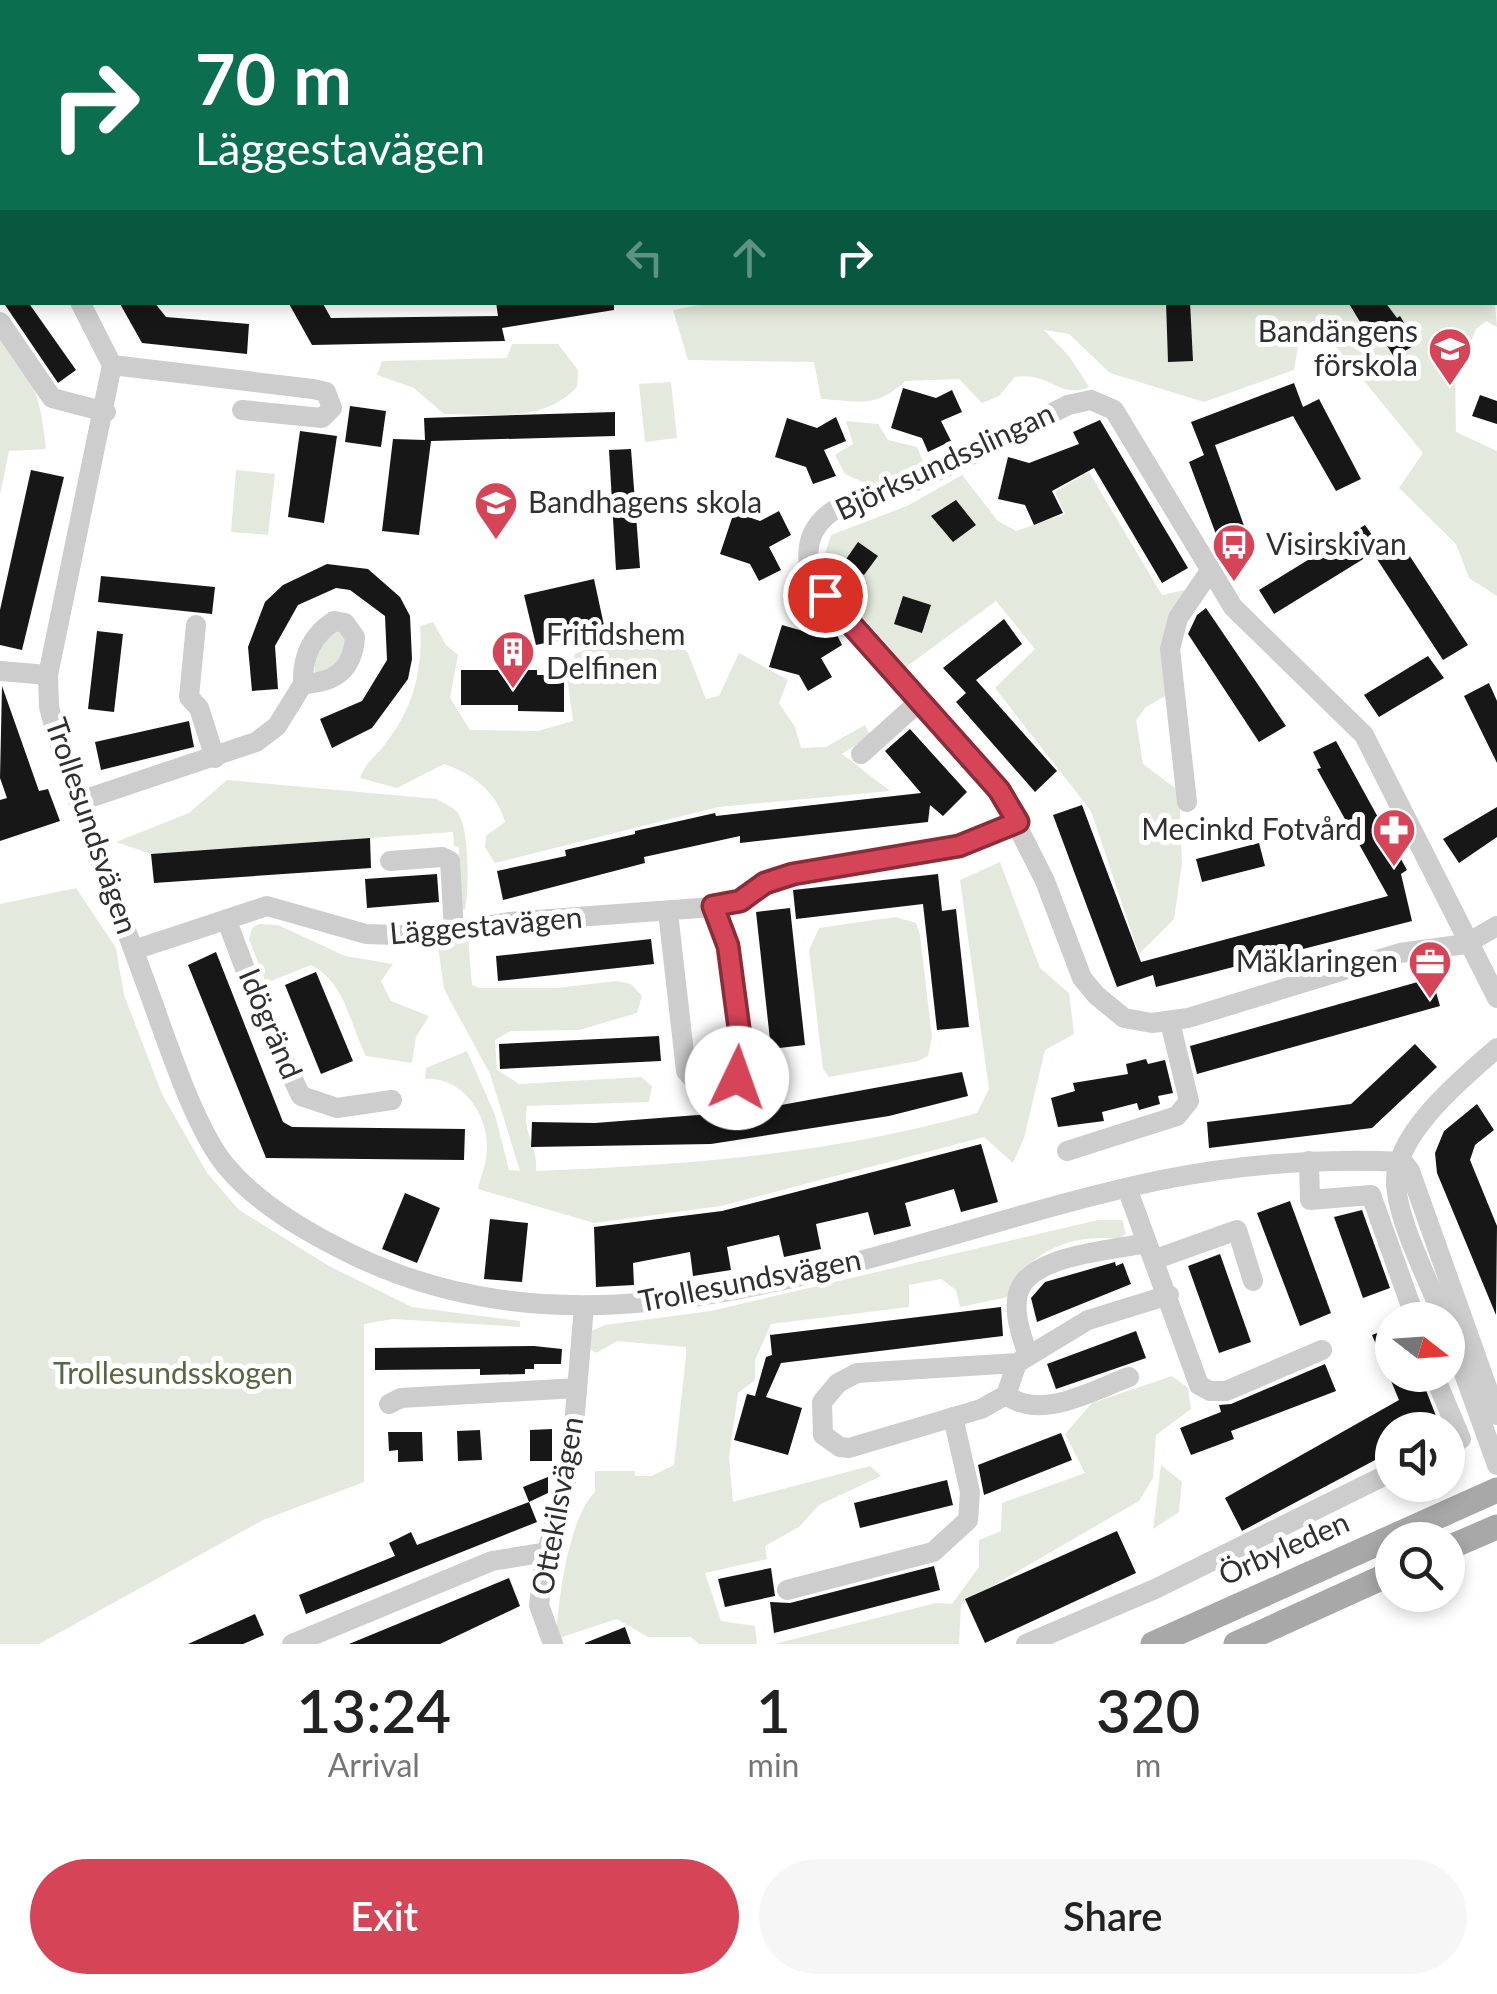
<!DOCTYPE html>
<html lang="en">
<head>
<meta charset="utf-8">
<style>
	:root { --surface:#fff; --page:#f6f6f6; --text:#222; --muted:#767676; --accent:#d64458 }
	body { margin:0; font-family:Lato,sans-serif; background:var(--page); color:var(--text); height:100vh; display:flex; flex-direction:column; font-size:38px; white-space:nowrap }
	* { box-sizing:border-box; margin:0 }
	p { font-size:32px; color:var(--muted) }
	.icon { flex:none; width:55px; height:55px; fill:none; stroke:currentColor; stroke-width:2; stroke-linecap:round; stroke-linejoin:round }
	.map { position:relative; height:1644px; overflow:hidden }
	.panel { display:flex; flex-direction:column; background:var(--surface); flex:1 }
	.panel>* { flex:none }
	.top-card { position:absolute; left:0px; top:0px; width:1498px; height:305px; box-shadow:0 5px 15px #0003; background:#0b6e4f; color:#fff; overflow:hidden }
	.needle { width:65px; rotate:107deg }
	.controls { position:absolute; left:1375px; top:1302px; display:grid; gap:20px }
	.controls a { display:grid; place-items:center; width:90px; height:90px; border-radius:50%; background:var(--surface); box-shadow:0 5px 15px #0003; font-size:50px }
	.pin { position:absolute; display:grid; place-items:center; width:85px; height:85px; color:#fff; margin:-42px; border:5px solid #fff; border-radius:50%; box-shadow:0 2px 10px #0007 }
	.me { position:absolute; width:110px; margin:-55px; rotate:3deg; stroke-linejoin:round; filter:drop-shadow(0 0 8px #0008) }
	.turn { display:flex; align-items:center; gap:35px; height:210px; padding:0 30px; font-size:45px }
	.turn .icon { width:130px; height:130px; stroke-width:2.5 }
	.turn b { display:block; font-size:70px; line-height:85px }
	.lanes { display:flex; align-items:center; height:95px; padding:0 30px; background:#0003; justify-content:center; gap:50px; direction:ltr }
	.lanes .off { opacity:.35 }
	.eta { display:flex; justify-content:space-evenly; align-items:center; height:170px; text-align:center }
	.eta b { font-size:60px; font-weight:600; line-height:70px }
	.button { display:flex; gap:20px; margin-top:auto; padding:20px 30px }
	.button a { flex:1; height:115px; border-radius:60px; background:var(--accent); color:#fff; font-size:40px; font-weight:600; line-height:115px; text-align:center }
	.button a+a { background:var(--page); color:var(--text) }
	.map>svg:first-child { display:block }
	.green { fill:#e4e9dd }
	.building { fill:#171717 }
	.lines { fill:none; stroke-linecap:round; stroke-linejoin:round }
	.minor { stroke:#cdcdcd; stroke-width:20 }
	.major { stroke:#a8a8a8; stroke-width:25 }
	.rail { stroke:#858585; stroke-width:5; stroke-dasharray:10 8; stroke-linecap:butt }
	.route-casing { stroke:#8b2c39; stroke-width:25 }
	.route { stroke:#d64458; stroke-width:18 }
	.labels { text-anchor:middle; stroke-width:10; stroke-linejoin:round; paint-order:stroke }
	.poi-label { font-size:30px; fill:#303030; stroke:#fff; text-anchor:end }
	.street-label { font-size:30px; fill:#303030; stroke:#fff }
	.park-label { font-size:30px; fill:#566841; stroke:#fff }
</style>
</head>
<body>
<div class="map">
<svg width="1497" height="1644" viewBox="0 0 1497 1644">
	<rect width="100%" height="100%" fill="#fff"/>
	<g class="green">
		<path d="M1023 0H1232L1234 2H1024Z"/>
		<path d="M1274 0H1497V30L1495 2Z"/>
		<path d="M714 302 1495 303 1497 327 1486 321 1476 329 1469 346 1447 355 1455 373 1456 432 1497 451V596L1469 578 1456 544 1399 488 1423 453 1324 332 1301 328 1294 370 1204 402 1110 373 1069 334 1044 330 1069 356 1089 387C1061 400 1049 371 1015 377L999 396 982 403 959 379 905 381C876 409 858 401 821 399L814 362 688 360 673 310Z"/>
		<path d="M0 331C32 372 41 398 46 449L9 451 0 495Z"/>
		<path d="M512 344H558L578 370 577 387C542 424 492 414 444 414L414 388 377 375 382 361 507 358Z"/>
		<path d="M671 382 677 438 645 442 639 384Z"/>
		<path d="M846 421 878 424 888 440 917 447 925 466 869 485 845 474 835 455 853 444Z"/>
		<path d="M236 470 275 474 268 535 231 532Z"/>
		<path d="M1089 472 1162 595 1189 589 1165 627 1167 695 1146 707 1136 720 1143 764 1179 791 1182 864 1174 919 1139 954 1091 811 995 688 1035 649 996 601 906 667 839 589 825 554 831 535 907 506 962 475 998 521 1016 531 1065 514 1055 492Z"/>
		<path d="M433 622 446 645 458 655 450 698 470 730 538 731 573 721 567 677 575 654 605 641 674 640 688 653 706 699 719 696 739 653 788 680 779 703 795 727 801 748 826 747 865 725 870 735 842 754 890 791 718 807 495 863 485 847 486 836 505 822C496 791 473 774 444 764L397 788 360 778C366 761 378 755 388 740 414 706 423 668 420 626Z"/>
		<path d="M337 630 350 635 339 668 315 674 313 651Z"/>
		<path d="M227 780 437 799C443 803 453 807 457 812 470 827 469 890 465 910L460 908 459 847 454 846 453 832 151 854 116 842 189 813Z"/>
		<path d="M1000 862 1040 968 1069 993 1074 1034 1045 1050 1024 1138 1013 1163 984 1137 721 1206 594 1223 478 1189C480 1178 485 1168 486 1158 493 1120 464 1076 425 1079L426 1068 467 1051 495 1115 509 1170 520 1171 490 1074 444 989 438 946 468 937 472 985 480 988H556L617 981 631 984 642 996 637 1013 579 1030 511 1031 495 1040 497 1070 519 1084 641 1077 652 1086 649 1102 527 1106C521 1131 539 1149 536 1171 685 1165 833 1154 977 1113L989 1089 960 880Z"/>
		<path d="M76 888 116 948 124 995 162 1094 207 1173 239 1210 329 1266 412 1307 520 1321V1327L393 1319 364 1324V1482L263 1520 39 1644H0V904Z"/>
		<path d="M895 917 916 923 920 935 932 1037 928 1056 918 1061 829 1077 823 1069 809 950 819 928Z"/>
		<path d="M259 924 278 925 345 956 393 964 381 981 391 1001 429 1016 416 1037 412 1063 366 1056C349 1023 346 983 311 965L266 983 249 939 252 928Z"/>
		<path d="M1098 1220H1122L1126 1234 1118 1239C1073 1233 1024 1252 1008 1297L960 1307 956 1290 941 1279 909 1285V1307L771 1324 755 1360V1380L738 1393 729 1457 733 1502 870 1466 881 1476 819 1505 799 1527 765 1546 767 1559 705 1573 721 1621 755 1626 757 1644H699L691 1637H648L617 1619 556 1639C558 1601 568 1519 595 1492V1471H635V1476H652L674 1465 686 1356V1347L617 1341 596 1353 587 1347 589 1332 605 1325 711 1311Z"/>
		<path d="M1172 1376 1188 1388 1191 1409 1156 1435 1153 1478 1139 1501 961 1604 959 1644H774L936 1603 952 1604 979 1567V1540L1001 1531 1002 1503 1085 1473 1065 1434 1092 1403Z"/>
		<path d="M1161 1465 1182 1482 1179 1512 1153 1529Z"/>
	</g>
	<g class="building">
		<path d="M3 302H28L76 370 58 383Z"/>
		<path d="M119 302H154L166 317 249 324 247 354 142 343Z"/>
		<path d="M288 302H322L331 318 498 316 496 302H614V310L502 328 505 341 312 345Z"/>
		<path d="M1166 302H1190L1193 361 1168 362Z"/>
		<path d="M1348 302H1385L1397 318 1400 316 1417 344 1394 357 1377 329 1368 335Z"/>
		<path d="M1294 383 1303 407 1319 399 1361 479 1336 491 1293 416 1215 445 1247 534 1220 545 1189 462 1204 455 1191 422Z"/>
		<path d="M903 388 936 398 952 390 962 412 941 421 951 441 928 452 922 438 891 428Z"/>
		<path d="M1480 395 1497 401V424L1472 416Z"/>
		<path d="M350 406 386 411 381 447 345 442Z"/>
		<path d="M615 412V436L431 441 419 535 382 531 393 439 425 440 424 418Z"/>
		<path d="M836 417 846 441 824 450 836 476 813 484 806 467 775 457 787 418 817 428Z"/>
		<path d="M1100 420 1188 568 1162 583 1094 468 1052 491 1063 513 1034 525 1025 505 998 499 1008 457 1029 463 1079 444 1073 432Z"/>
		<path d="M300 431 337 436 324 523 288 517Z"/>
		<path d="M631 449 640 568 616 570 609 450Z"/>
		<path d="M31 470 64 477 22 650 0 645V610Z"/>
		<path d="M956 500 976 525 953 542 931 516Z"/>
		<path d="M779 511 791 535 769 547 781 570 759 581 750 564 720 554 734 512 760 521Z"/>
		<path d="M1365 525 1379 545 1396 535 1468 645 1443 660 1373 553 1274 614 1259 590Z"/>
		<path d="M858 542 878 556 864 575 844 562Z"/>
		<path d="M327 564 368 569 400 597 410 616 412 659 408 679 372 728 332 748 320 719 362 701 387 660 385 616 350 590 336 588 298 605 275 646 278 689 252 691 248 647 265 602 283 585Z"/>
		<path d="M101 576 215 587 212 614 98 602Z"/>
		<path d="M594 579 605 630 536 645 524 595Z"/>
		<path d="M903 596 931 605 922 633 894 624Z"/>
		<path d="M1206 608 1286 726 1259 742 1188 634 1197 615Z"/>
		<path d="M1004 619 1022 644 976 680 1057 771 1035 792 956 702 966 693 943 668Z"/>
		<path d="M782 625 817 635 832 625 842 645 821 658 832 677 808 691 799 675 769 667Z"/>
		<path d="M97 631 123 634 114 712 88 709Z"/>
		<path d="M1428 656 1444 678 1379 717 1364 695Z"/>
		<path d="M461 670H537V675H564V712L518 711V705H461Z"/>
		<path d="M1489 683 1497 701V763L1464 696Z"/>
		<path d="M2 686 39 791 48 789 60 821 0 841V800L7 798 0 778Z"/>
		<path d="M189 721 194 747 101 770 95 742Z"/>
		<path d="M910 729 967 792 943 816 930 805 928 822 740 843V836L644 857 645 863 503 900 497 871 566 856 565 850 635 834V831L715 813 716 816 921 793 885 751Z"/>
		<path d="M1336 741 1407 870 1401 874 1412 921 1156 987 1153 975 1117 987 1053 815 1082 805 1141 962 1388 896 1317 769 1321 768 1313 752Z"/>
		<path d="M1497 807V837L1459 863 1443 839Z"/>
		<path d="M370 838 371 868 154 883 151 854Z"/>
		<path d="M1259 843 1265 866 1202 882 1196 859Z"/>
		<path d="M437 874 439 902 367 908 365 879Z"/>
		<path d="M938 874 942 911 956 909 969 1027 937 1030 923 904 796 919 793 890Z"/>
		<path d="M790 908 805 1045 771 1049 756 912Z"/>
		<path d="M651 939 654 964 498 981 496 956Z"/>
		<path d="M216 952 283 1122 292 1127 465 1129 464 1160 266 1158 188 965Z"/>
		<path d="M316 972 353 1061 321 1074 285 985Z"/>
		<path d="M1432 978 1440 1006 1197 1074 1190 1046Z"/>
		<path d="M659 1036 661 1061 500 1069 499 1044Z"/>
		<path d="M1415 1044 1437 1067 1372 1128 1209 1148 1207 1122 1351 1104Z"/>
		<path d="M1146 1059 1148 1064 1165 1060 1173 1093 1158 1096 1160 1104 1139 1110 1137 1103 1102 1112 1104 1121 1058 1127 1051 1098 1075 1091 1073 1083 1128 1074 1126 1064Z"/>
		<path d="M962 1072 968 1096 889 1116 711 1144 531 1147 532 1122 595 1123 749 1111Z"/>
		<path d="M1477 1104 1494 1130 1475 1145 1470 1160 1497 1226 1496 1315 1437 1173 1435 1153 1444 1131Z"/>
		<path d="M981 1144 998 1202 961 1212 954 1189 905 1203 911 1226 874 1235 868 1212 816 1224 821 1249 784 1257 779 1235 727 1247 731 1270 693 1276 690 1252 633 1263 634 1285 596 1287 594 1227 722 1211Z"/>
		<path d="M405 1193 440 1208 417 1263 382 1249Z"/>
		<path d="M1290 1201 1331 1313 1300 1326 1257 1213Z"/>
		<path d="M1362 1210 1390 1288 1363 1298 1334 1217Z"/>
		<path d="M490 1219 528 1223 522 1282 484 1279Z"/>
		<path d="M1220 1254 1251 1342 1219 1353 1188 1266Z"/>
		<path d="M1115 1262 1116 1266 1123 1263 1131 1284 1037 1322 1031 1298 1045 1282Z"/>
		<path d="M1001 1307 1003 1336 781 1363 766 1397 802 1408 788 1455 734 1440 747 1394 755 1396 766 1357 772 1355 770 1335Z"/>
		<path d="M1392 1327V1375H1420L1440 1426 1432 1430H1392V1451L1242 1531 1225 1498 1399 1400 1372 1335Z"/>
		<path d="M1136 1331 1146 1358 1056 1389 1047 1364Z"/>
		<path d="M534 1346 562 1349 561 1364H534V1369H525V1374L480 1375V1369L375 1370V1348Z"/>
		<path d="M1325 1364 1336 1391 1231 1431 1234 1439 1191 1455 1180 1428 1221 1412 1219 1405 1231 1404Z"/>
		<path d="M552 1429V1461H530V1430Z"/>
		<path d="M480 1430 482 1460 458 1461 457 1431Z"/>
		<path d="M388 1432H422L423 1461 398 1462V1450L389 1451Z"/>
		<path d="M1061 1433 1072 1460 984 1495 978 1465Z"/>
		<path d="M548 1477V1493L529 1502 523 1487Z"/>
		<path d="M947 1480 953 1505 860 1528 854 1503Z"/>
		<path d="M529 1502 537 1522 306 1614 299 1595 395 1556 389 1543 411 1532 417 1545Z"/>
		<path d="M1117 1531 1136 1573 985 1643 965 1599Z"/>
		<path d="M934 1566 940 1590 774 1633 770 1602 790 1603Z"/>
		<path d="M771 1568 775 1596 725 1607 718 1579Z"/>
		<path d="M509 1578 520 1606 440 1644H349Z"/>
		<path d="M255 1614 264 1635 243 1644H188Z"/>
		<path d="M625 1627 631 1644H585V1643Z"/>
	</g>
	<g class="lines">
		<g class="minor">
			<path d="M492 0V2"/>
			<path d="M705 0 707 2"/>
			<path d="M829 0 830 2"/>
			<path d="M804 2 808 0"/>
			<path d="M908 2 909 0"/>
			<path d="M0 144 2 142"/>
			<path d="M0 160 2 166"/>
			<path d="M80 302 112 365 48 675 49 707C73 798 111 887 143 976 163 1028 192 1125 226 1166 257 1203 303 1230 345 1251 610 1385 897 1235 1161 1180 1241 1164 1322 1158 1403 1162"/>
			<path d="M0 322 52 398 106 412"/>
			<path d="M112 365 313 389 326 392 332 408 322 418 242 410"/>
			<path d="M196 625 189 697 199 708 215 758"/>
			<path d="M0 671 48 675"/>
			<path d="M861 754 920 701"/>
			<path d="M80 801 256 742 277 726 303 684C334 683 353 670 355 637L345 623 334 621C311 636 302 657 303 684"/>
			<path d="M1187 802 1170 649 1178 618 1210 571"/>
			<path d="M390 861 442 857 450 861 454 931"/>
			<path d="M668 912 686 1071 699 1086 726 1084 743 1071V1058L728 947 713 907"/>
			<path d="M227 921 262 1014 301 1096 337 1108 392 1100"/>
			<path d="M1497 926 1466 944 1400 953 1188 1018 1152 1023 1124 1018 1096 995 1082 978 1045 881 999 790 815 583C805 562 805 537 823 519 845 497 887 493 915 481 968 459 1017 431 1068 405L1091 400 1114 410 1233 607 1364 735 1497 998"/>
			<path d="M134 950 267 906 366 934 426 936 509 922 713 907 741 901 765 883 793 873 959 845 1018 823"/>
			<path d="M1067 1151 1177 1116 1189 1101 1170 1022"/>
			<path d="M1309 1161 1310 1200 1371 1195 1416 1320"/>
			<path d="M1403 1162 1410 1171 1497 1415"/>
			<path d="M1127 1188 1199 1385 1210 1391H1226L1322 1350"/>
			<path d="M1156 1259 1237 1230 1253 1281"/>
			<path d="M1444 1320C1430 1283 1396 1219 1396 1181 1396 1132 1463 1078 1497 1048"/>
			<path d="M1448 1329 1497 1465"/>
			<path d="M1028 1356C1022 1336 1013 1315 1018 1294 1028 1254 1114 1251 1145 1243"/>
			<path d="M1017 1363 1006 1395 981 1409 849 1448 840 1447 823 1435 822 1402 838 1383 857 1373 1017 1363 1088 1320 1169 1295"/>
			<path d="M1434 1375 1461 1439 1448 1446"/>
			<path d="M1006 1395C1041 1421 1091 1391 1129 1377"/>
			<path d="M389 1404 401 1398 577 1388"/>
			<path d="M787 1590 933 1552 968 1520 970 1492 953 1417"/>
			<path d="M292 1644 492 1561 547 1552"/>
			<path d="M553 1644 539 1605 544 1563 571 1462 584 1306"/>
			<path d="M1026 1644 1155 1589 1392 1472"/>
		</g>
		<g class="major">
			<path d="M1448 1548 1497 1527"/>
			<path d="M1153 1644 1497 1490"/>
			<path d="M1236 1644 1392 1573"/>
		</g>
		<g class="rail">
			<path d="M1244 0 1246 2"/>
			<path d="M1495 267 1497 269"/>
			<path d="M1495 290 1497 292"/>
		</g>
	</g>
	<g class="lines">
		<g class="route-casing">
			<path id="route" d="M737 1078 743 1071V1058L728 946 713 906 740 901 765 883 793 874 959 846 1018 822 999 790 825 595"/>
		</g>
		<use href="#route" class="route"/>
	</g>
	<defs>
		<g id="school-pin" transform="scale(2.25)"><path d="M0 17L-7.5 6A9.5 9.5 0 1 1 7.5 6Z" fill="#d64458" stroke="#fff"/><path d="M0-5L7-2L0 1L-7-2ZM-4 1L0 2.5L4 1V4Q0 6-4 4Z" fill="#fff"/></g>
		<g id="bus-pin" transform="scale(2.25)"><path d="M0 17L-7.5 6A9.5 9.5 0 1 1 7.5 6Z" fill="#d64458" stroke="#fff"/><path d="M-5-6H5V4H4V6H2V4H-2V6H-4V4H-5ZM-3.5-4V0h7V-4ZM-3.5 1.2v1.5H-2V1.2ZM2 1.2v1.5H3.5V1.2Z" fill="#fff"/></g>
		<g id="building-pin" transform="scale(2.25)"><path d="M0 17L-7.5 6A9.5 9.5 0 1 1 7.5 6Z" fill="#d64458" stroke="#fff"/><path d="M-4-6H4V6H1V3H-1V6H-4ZM-2.5-4.3h1.7v1.8h-1.7ZM.8-4.3h1.7v1.8H.8ZM-2.5-1h1.7V.8h-1.7ZM.8-1h1.7V.8H.8Z" fill="#fff"/></g>
		<g id="pharmacy-pin" transform="scale(2.25)"><path d="M0 17L-7.5 6A9.5 9.5 0 1 1 7.5 6Z" fill="#d64458" stroke="#fff"/><path d="M-2-6h4v4h4v4h-4v4h-4v-4h-4v-4h4Z" fill="#fff"/></g>
		<g id="office-pin" transform="scale(2.25)"><path d="M0 17L-7.5 6A9.5 9.5 0 1 1 7.5 6Z" fill="#d64458" stroke="#fff"/><path d="M-6-3h4V-5.5h4V-3h4V5H-6ZM-1-4.5V-3h2v-1.5ZM-6 0V1H6V0Z" fill="#fff"/></g>
	</defs>
	<g fill-rule="evenodd">
		<use href="#school-pin" x="1450" y="349"/>
		<use href="#school-pin" x="496" y="503"/>
		<use href="#bus-pin" x="1234" y="545"/>
		<use href="#building-pin" x="513" y="652"/>
		<use href="#pharmacy-pin" x="1394" y="830"/>
		<use href="#office-pin" x="1430" y="962"/>
	</g>
	<g class="labels">
		<g class="poi-label">
			<text x="1418" y="342">Bandängens<tspan x="1418" dy="34">förskola</tspan></text>
			<text x="528" y="513" text-anchor="start">Bandhagens skola</text>
			<text x="1266" y="555" text-anchor="start">Visirskivan</text>
			<text x="546" y="645" text-anchor="start">Fritidshem<tspan x="546" dy="34">Delfinen</tspan></text>
			<text x="1362" y="840">Mecinkd Fotvård</text>
			<text x="1398" y="972">Mäklaringen</text>
		</g>
		<g class="street-label">
			<text transform="translate(945 462) rotate(-25)" y="10">Björksundsslingan</text>
			<text transform="translate(91 826) rotate(71)" y="10">Trollesundsvägen</text>
			<text transform="translate(486 926) rotate(-5)" y="10">Läggestavägen</text>
			<text transform="translate(270 1024) rotate(67)" y="10">Idögränd</text>
			<text transform="translate(750 1281) rotate(-11)" y="10">Trollesundsvägen</text>
			<text transform="translate(558 1506) rotate(-80)" y="10">Ottekilsvägen</text>
			<text transform="translate(1284 1549) rotate(-24)" y="10">Örbyleden</text>
		</g>
		<g class="park-label">
			<text x="173" y="1384">Trollesundsskogen</text>
		</g>
	</g>
</svg>
<div class="controls">
<a><svg class="needle" viewBox="-14 -14 28 28"><path d="M0-13l5 13h-10z" fill="#e53935"/><path d="M0 13l5-13h-10z" fill="#767676"/></svg></a>
<a><svg class="icon" aria-label="sound" viewBox="0 0 24 24"><path d="M4 9h4l5-4v14l-5-4H4zM17 9q2 3 0 6"/></svg></a>
<a><svg class="icon" aria-label="search" viewBox="0 0 24 24"><circle cx="10" cy="10" r="6"/><path d="M15 15l6 6"/></svg></a>
</div>
<div class="pin" style="left:825px;top:595px;background:#d93025"><svg class="icon" aria-label="arrive" viewBox="0 0 24 24"><path d="M6 21V4h12l-3 4 3 4H6"/></svg></div>
<svg class="me" style="left:737px;top:1078px" viewBox="-20 -20 40 40"><circle r="19" fill="#fff"/><path d="M0-13L10 11 0 6-10 11z" fill="#d64458"/></svg>
<div class="top-card">
<div class="turn"><svg class="icon" aria-label="right" viewBox="0 0 24 24"><path d="M7 20v-9h11M14 6l5 5-5 5"/></svg><div><b>70 m</b>Läggestavägen</div></div>
<div class="lanes"><svg class="icon off" aria-label="left" viewBox="0 0 24 24"><path d="M17 20v-9H6M10 6l-5 5 5 5"/></svg><svg class="icon off" aria-label="ahead" viewBox="0 0 24 24"><path d="M12 20V5M6 11l6-6 6 6"/></svg><svg class="icon" aria-label="right" viewBox="0 0 24 24"><path d="M7 20v-9h11M14 6l5 5-5 5"/></svg></div>
</div>
</div>
<section class="panel">
<div class="eta">
<div><b>13:24</b><p>Arrival</p></div>
<div><b>1</b><p>min</p></div>
<div><b>320</b><p>m</p></div>
</div>
<div class="button"><a>Exit</a><a>Share</a></div>
</section>
</body>
</html>
